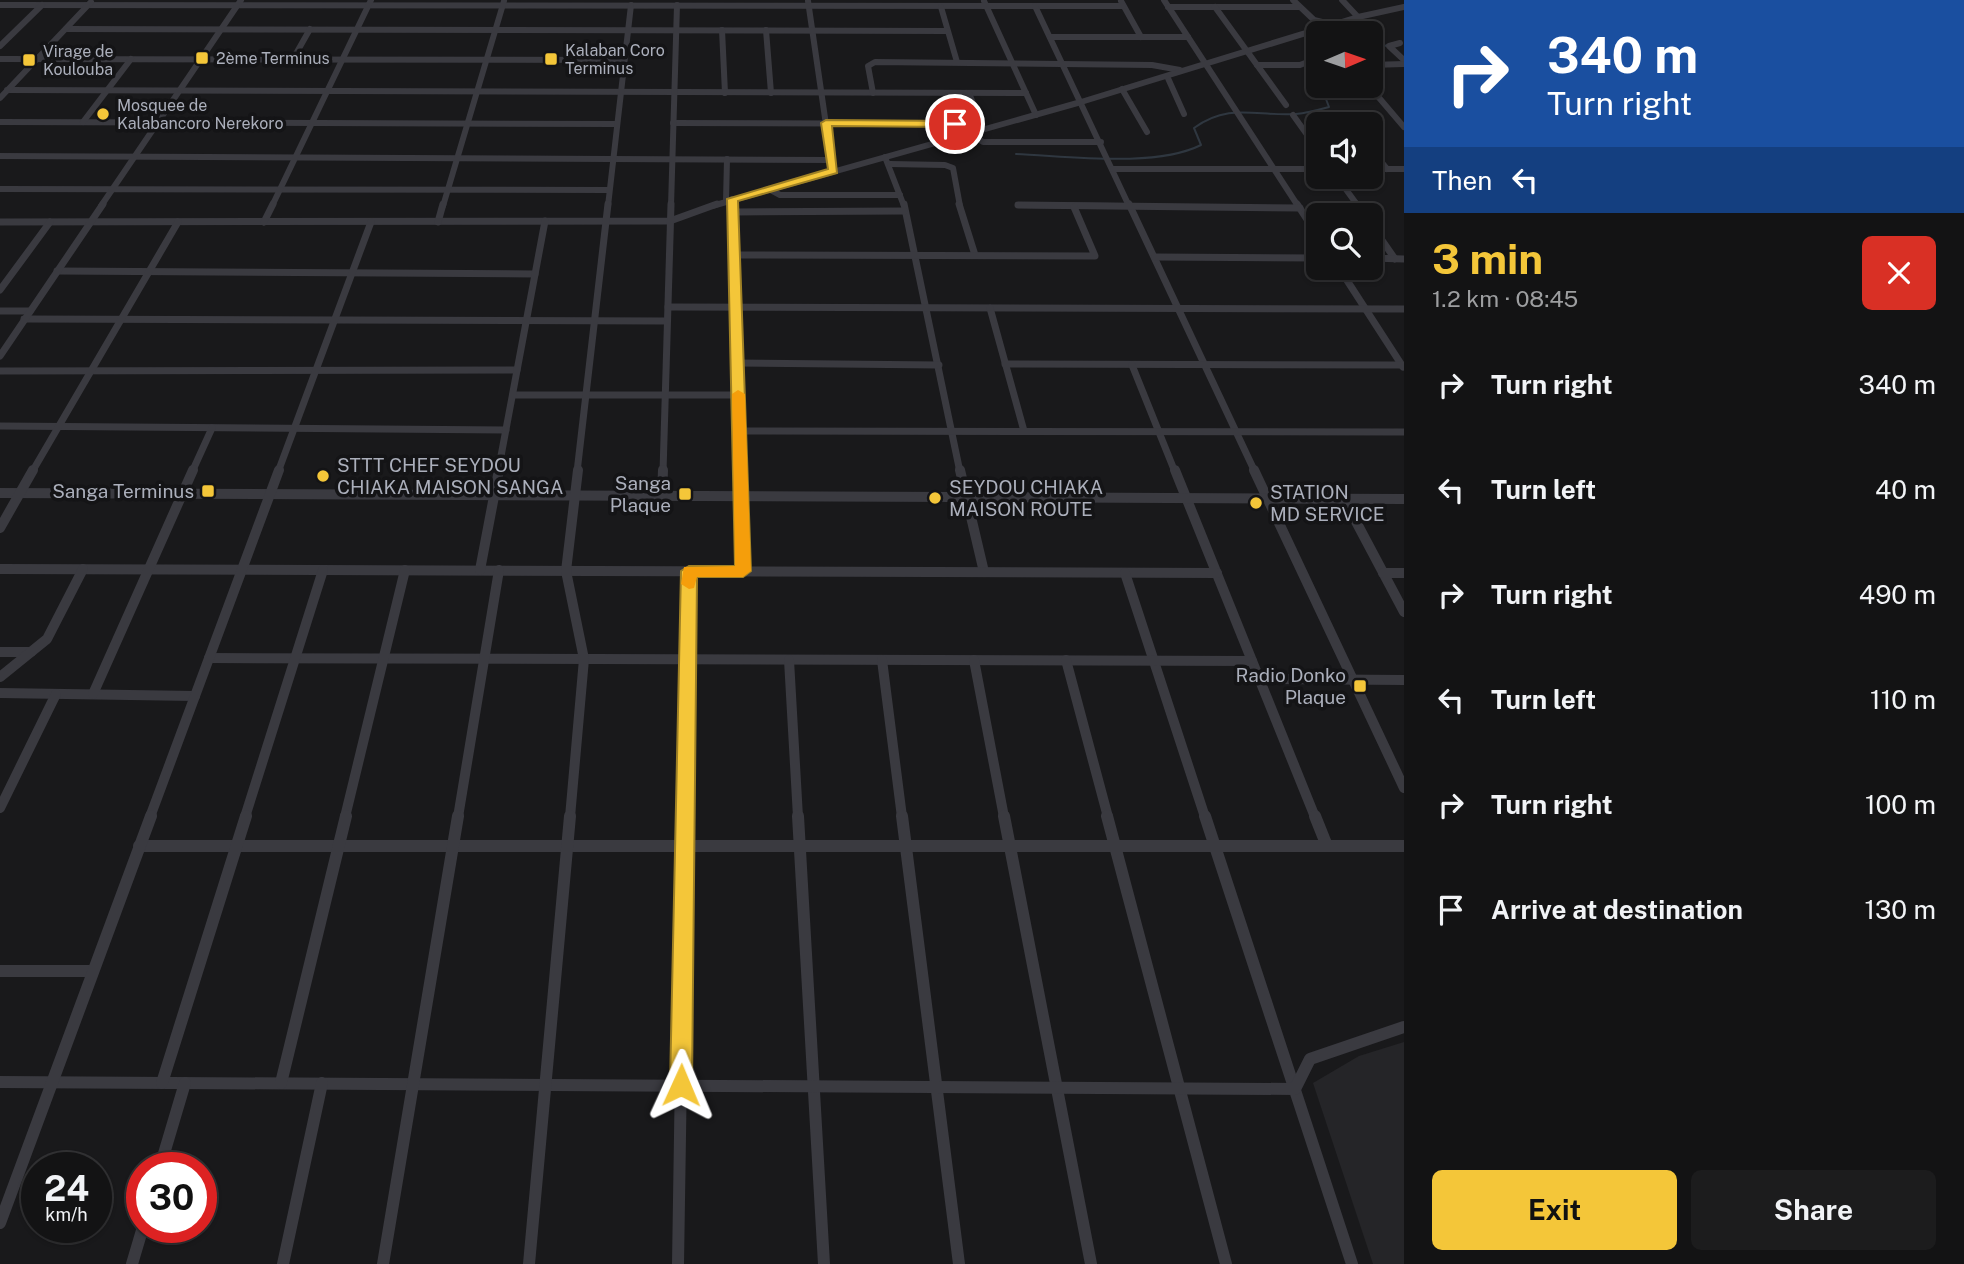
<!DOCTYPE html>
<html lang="en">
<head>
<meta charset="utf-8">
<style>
	:root { --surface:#131314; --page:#1c1c1d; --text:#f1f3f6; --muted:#9d9ea0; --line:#323234; --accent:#f4c639 }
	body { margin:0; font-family:"Public Sans",sans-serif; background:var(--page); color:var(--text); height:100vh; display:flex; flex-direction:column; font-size:26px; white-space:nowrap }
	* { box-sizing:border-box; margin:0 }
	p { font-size:23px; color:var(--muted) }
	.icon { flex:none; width:38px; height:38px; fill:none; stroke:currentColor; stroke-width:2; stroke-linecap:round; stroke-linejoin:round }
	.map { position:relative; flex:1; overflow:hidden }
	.details { display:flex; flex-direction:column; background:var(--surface); width:560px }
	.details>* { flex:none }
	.hud { background:#1a4fa0; color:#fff; overflow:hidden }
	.needle { width:46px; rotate:88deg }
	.fabs { position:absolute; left:1306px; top:21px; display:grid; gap:14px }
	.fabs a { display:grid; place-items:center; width:77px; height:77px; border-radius:10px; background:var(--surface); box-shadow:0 2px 5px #0004,0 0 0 2px var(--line); font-size:35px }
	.speed { position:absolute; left:21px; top:1152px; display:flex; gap:14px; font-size:35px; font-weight:700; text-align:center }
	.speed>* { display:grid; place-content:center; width:91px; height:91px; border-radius:50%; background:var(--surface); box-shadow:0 2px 5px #0004,0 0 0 2px var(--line); line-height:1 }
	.speed small { font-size:18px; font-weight:400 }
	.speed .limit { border:10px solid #d22; background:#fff; color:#111 }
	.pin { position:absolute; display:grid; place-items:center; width:60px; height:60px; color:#fff; margin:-30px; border:4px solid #fff; border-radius:50%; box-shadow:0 2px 7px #0007 }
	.me { position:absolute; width:77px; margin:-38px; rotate:1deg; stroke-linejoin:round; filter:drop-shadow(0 0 5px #0008) }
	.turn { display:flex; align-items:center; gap:24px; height:147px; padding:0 28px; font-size:32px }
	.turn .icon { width:91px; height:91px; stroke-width:2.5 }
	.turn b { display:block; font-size:49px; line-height:60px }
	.then { display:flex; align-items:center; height:66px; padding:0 28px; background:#0003; gap:14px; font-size:26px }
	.round { display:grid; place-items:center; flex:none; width:74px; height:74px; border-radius:10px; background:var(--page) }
	.overview { display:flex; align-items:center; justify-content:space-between; height:119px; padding:0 28px }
	h1 { font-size:42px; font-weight:700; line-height:52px; color:var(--accent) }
	.button { display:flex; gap:14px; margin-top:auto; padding:14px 28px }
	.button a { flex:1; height:80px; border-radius:10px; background:var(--accent); color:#111; font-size:28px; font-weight:700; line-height:80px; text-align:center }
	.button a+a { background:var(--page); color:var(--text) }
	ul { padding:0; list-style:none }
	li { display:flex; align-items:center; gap:21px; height:105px; padding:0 28px }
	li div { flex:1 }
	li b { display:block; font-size:26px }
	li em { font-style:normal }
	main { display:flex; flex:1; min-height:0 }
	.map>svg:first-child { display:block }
	.built { fill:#252528 }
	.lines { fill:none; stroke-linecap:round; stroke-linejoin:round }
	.stream { stroke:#2f3740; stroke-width:2 }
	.street-far3 { stroke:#3a3a40; stroke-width:6 }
	.street-far2 { stroke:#3a3a40; stroke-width:7 }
	.street-far1 { stroke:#3a3a40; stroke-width:10 }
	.street { stroke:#3a3a40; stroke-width:12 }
	.route { fill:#f4c639; stroke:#9f8125; stroke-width:2 }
	.slow { fill:#f59e0b }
	.poi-dot { fill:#f4c639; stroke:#141416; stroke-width:2.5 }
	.labels { text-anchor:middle; stroke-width:7; stroke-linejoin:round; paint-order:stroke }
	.far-poi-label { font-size:16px; fill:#abafbb; stroke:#141416; text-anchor:start }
	.poi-label { font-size:19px; fill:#abafbb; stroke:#141416; text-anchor:start }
</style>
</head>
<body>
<main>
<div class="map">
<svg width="1404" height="1264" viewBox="0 0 1404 1264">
	<rect width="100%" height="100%" fill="#19191b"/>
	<path class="built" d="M1404 1042V1264H1373L1313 1083 1359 1056Z"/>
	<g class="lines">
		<g class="stream">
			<path d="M1370 50 1388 45"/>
			<path d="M1016 154C1068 156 1155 168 1201 145L1194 128C1230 102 1257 117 1296 114 1307 113 1318 110 1329 107L1321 86"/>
		</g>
		<g class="street-far3">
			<path d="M1164 0 1298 206"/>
			<path d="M1293 0 1314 20 1367 33"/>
			<path d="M1342 0 1358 17"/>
			<path d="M808 1 832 166"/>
			<path d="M984 1 1036 115"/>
			<path d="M1121 1 1141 37"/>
			<path d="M0 5 1123 6"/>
			<path d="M1035 6 1129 206"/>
			<path d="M941 7 957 62"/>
			<path d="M1168 7H1299"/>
			<path d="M1215 7 1286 105"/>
			<path d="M66 29 947 31"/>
			<path d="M722 30 725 93"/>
			<path d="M766 30 771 93"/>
			<path d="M1050 37H1188"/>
			<path d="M1400 43 1389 46 1404 60"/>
			<path d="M0 46 42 5"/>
			<path d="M0 59 624 60"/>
			<path d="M293 59 310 29"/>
			<path d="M1257 65H1300L1318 58"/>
			<path d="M1370 65 1404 64"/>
			<path d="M1167 76 1184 114"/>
			<path d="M1369 86 1404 127"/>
			<path d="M1122 89 1147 132"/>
			<path d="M7 90 1026 93"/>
			<path d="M873 93 868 66 875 62 1152 65 1180 70"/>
			<path d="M969 93 983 128"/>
			<path d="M0 98 91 2"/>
			<path d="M1293 115 1318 150"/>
			<path d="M0 122 617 124"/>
			<path d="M83 122 131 59"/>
			<path d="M1349 122 1351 124"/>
			<path d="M673 123 980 124"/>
			<path d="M969 133 983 142H1101"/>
			<path d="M1370 148 1387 169"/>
			<path d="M0 156 832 160"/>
			<path d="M885 157 904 206"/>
			<path d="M890 164 945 165 953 168 960 206"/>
			<path d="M1113 169H1318"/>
			<path d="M1370 169H1404"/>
			<path d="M1337 177 1358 206"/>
			<path d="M0 189 609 190"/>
			<path d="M769 189 780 195H900"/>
			<path d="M732 199V206"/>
			<path d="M726 201 727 159"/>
			<path d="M1018 205 1121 206"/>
			<path d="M101 206 241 0"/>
			<path d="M272 206 371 0"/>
			<path d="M443 206 504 1"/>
			<path d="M608 206 631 5"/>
			<path d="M671 206 677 5"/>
			<path d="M712 206 1081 102 1358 17 1404 7"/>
		</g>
		<g class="street-far2">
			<path d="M732 204 740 472"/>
			<path d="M904 204 960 472"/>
			<path d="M959 204 975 255"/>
			<path d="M1129 204 1255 472"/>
			<path d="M1297 204 1318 236"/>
			<path d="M1356 204 1364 215"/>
			<path d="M1018 205 1300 208"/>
			<path d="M733 212 904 211"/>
			<path d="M0 222 670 221 717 204"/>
			<path d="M264 222 273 204"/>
			<path d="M438 222 443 204"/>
			<path d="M1370 223 1395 259"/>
			<path d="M734 255 1095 256 1074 207"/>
			<path d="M1155 257 1318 258"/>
			<path d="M1370 258 1404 259"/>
			<path d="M1339 268 1403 367"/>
			<path d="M57 271 535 274"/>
			<path d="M0 290 50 222"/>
			<path d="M668 307 1404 309"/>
			<path d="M990 308 1024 431"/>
			<path d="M0 311H30"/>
			<path d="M24 319 667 321"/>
			<path d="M0 356 103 204"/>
			<path d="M737 363 939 365"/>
			<path d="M1005 364 1402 365"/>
			<path d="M1132 365 1175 472"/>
			<path d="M0 371 517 370"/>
			<path d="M513 395H738"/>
			<path d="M0 426 506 430"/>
			<path d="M739 431 1404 432"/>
			<path d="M32 472 178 222"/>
			<path d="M192 472 212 428"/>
			<path d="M278 472 371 222"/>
			<path d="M498 472 545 221"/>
			<path d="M577 472 608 204"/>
			<path d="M663 472 671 204"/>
		</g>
		<g class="street-far1">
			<path d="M740 470 743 571"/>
			<path d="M960 470 984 572"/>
			<path d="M1175 470 1315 817"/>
			<path d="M1254 470 1404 788"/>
			<path d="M0 493 1404 499"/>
			<path d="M662 496 663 470"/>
			<path d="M1344 499 1404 612"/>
			<path d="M0 528 33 470"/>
			<path d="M0 569 1217 573"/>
			<path d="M480 570 499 470"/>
			<path d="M1125 573 1205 817"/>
			<path d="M1383 573H1404"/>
			<path d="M0 652H31"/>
			<path d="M209 658 1252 661"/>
			<path d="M789 660 798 817"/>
			<path d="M882 660 902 817"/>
			<path d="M974 660 1004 817"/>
			<path d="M1066 660 1108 817"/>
			<path d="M0 677 47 639 83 569"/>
			<path d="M1259 679 1404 680"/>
			<path d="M0 693 195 696"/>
			<path d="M93 694 193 470"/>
			<path d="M0 808 56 694"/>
			<path d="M150 817 279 470"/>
			<path d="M245 817 323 570"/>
			<path d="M345 817 405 570"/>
			<path d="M458 817 499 570"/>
			<path d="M570 817 584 659 566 571 578 470"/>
			<path d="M685 817 689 571"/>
		</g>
		<g class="street">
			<path d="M798 816 824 1264"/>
			<path d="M902 816 959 1264"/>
			<path d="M1004 816 1091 1264"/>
			<path d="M1107 816 1226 1264"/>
			<path d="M1205 816 1352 1264"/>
			<path d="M1315 816 1327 846"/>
			<path d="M139 846H1404"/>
			<path d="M0 971H93"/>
			<path d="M0 1082 1295 1089 1310 1059 1404 1027"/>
			<path d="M162 1083 246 816"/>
			<path d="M281 1083 346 816"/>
			<path d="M160 1167 185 1083"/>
			<path d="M0 1223 151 816"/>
			<path d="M132 1264 143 1227"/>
			<path d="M283 1264 322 1083"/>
			<path d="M383 1264 458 816"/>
			<path d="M529 1264 570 816"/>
			<path d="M678 1264 685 816"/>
		</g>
	</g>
	<path class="route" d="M826 120 955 121 960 124 955 127 832 126 837 173 738 201 751 571 743 577H697L692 1085 688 1093 681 1096 673 1093 670 1085 681 571 689 566H735L727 199 828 169 821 123Z"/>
	<path class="slow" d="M738 390 745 394 751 571 743 577H697L694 588 689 589 681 584 684 567 735 566 732 394Z"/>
	<g class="poi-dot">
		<rect x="195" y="51" width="14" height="14" rx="3.5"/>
		<rect x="544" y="52" width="14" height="14" rx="3.5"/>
		<rect x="22" y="53" width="14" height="14" rx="3.5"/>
		<circle cx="103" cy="114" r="7"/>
		<circle cx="323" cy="476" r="7"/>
		<rect x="201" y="484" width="14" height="14" rx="3.5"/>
		<rect x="678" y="487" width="14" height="14" rx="3.5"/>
		<circle cx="935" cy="498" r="7"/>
		<circle cx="1256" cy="503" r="7"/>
		<rect x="1353" y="679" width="14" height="14" rx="3.5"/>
	</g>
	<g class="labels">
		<g class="far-poi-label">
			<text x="565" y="56">Kalaban Coro<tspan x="565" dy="18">Terminus</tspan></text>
			<text x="43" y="57">Virage de<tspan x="43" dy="18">Koulouba</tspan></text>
			<text x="216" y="64">2ème Terminus</text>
			<text x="117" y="111">Mosquee de<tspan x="117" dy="18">Kalabancoro Nerekoro</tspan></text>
		</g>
		<g class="poi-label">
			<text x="337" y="472">STTT CHEF SEYDOU<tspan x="337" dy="22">CHIAKA MAISON SANGA</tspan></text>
			<text x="671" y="490" text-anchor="end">Sanga<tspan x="671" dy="22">Plaque</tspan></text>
			<text x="949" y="494">SEYDOU CHIAKA<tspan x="949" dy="22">MAISON ROUTE</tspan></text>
			<text x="194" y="498" text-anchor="end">Sanga Terminus</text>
			<text x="1270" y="499">STATION<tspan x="1270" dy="22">MD SERVICE</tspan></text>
			<text x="1346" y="682" text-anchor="end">Radio Donko<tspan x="1346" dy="22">Plaque</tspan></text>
		</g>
	</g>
</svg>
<div class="fabs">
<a><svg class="needle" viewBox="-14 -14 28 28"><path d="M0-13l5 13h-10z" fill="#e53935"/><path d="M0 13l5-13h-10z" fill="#9d9ea0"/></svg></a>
<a><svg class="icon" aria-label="sound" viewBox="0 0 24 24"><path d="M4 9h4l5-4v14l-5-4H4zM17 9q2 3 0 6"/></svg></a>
<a><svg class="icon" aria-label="search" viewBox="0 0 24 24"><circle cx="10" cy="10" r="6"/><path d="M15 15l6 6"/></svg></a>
</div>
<div class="speed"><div>24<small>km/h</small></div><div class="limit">30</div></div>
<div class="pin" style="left:955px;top:124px;background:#d93025"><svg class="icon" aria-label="arrive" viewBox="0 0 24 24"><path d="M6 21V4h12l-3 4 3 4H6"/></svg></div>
<svg class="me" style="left:681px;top:1085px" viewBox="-20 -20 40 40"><path d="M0-17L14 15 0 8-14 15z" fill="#f4c639" stroke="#fff" stroke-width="4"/></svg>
</div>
<section class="details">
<div class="hud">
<div class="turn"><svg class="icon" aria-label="right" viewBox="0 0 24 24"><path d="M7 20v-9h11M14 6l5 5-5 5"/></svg><div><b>340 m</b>Turn right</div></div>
<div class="then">Then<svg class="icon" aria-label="left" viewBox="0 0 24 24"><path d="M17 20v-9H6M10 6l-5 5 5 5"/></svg></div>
</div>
<div class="overview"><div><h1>3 min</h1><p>1.2 km · 08:45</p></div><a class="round" style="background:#d93025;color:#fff"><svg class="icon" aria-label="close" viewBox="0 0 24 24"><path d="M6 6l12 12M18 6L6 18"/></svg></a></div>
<ul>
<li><svg class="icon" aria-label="right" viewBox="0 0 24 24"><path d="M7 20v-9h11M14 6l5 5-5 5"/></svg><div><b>Turn right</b></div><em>340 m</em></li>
<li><svg class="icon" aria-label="left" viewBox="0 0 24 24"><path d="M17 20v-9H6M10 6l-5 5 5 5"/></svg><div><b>Turn left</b></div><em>40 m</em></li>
<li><svg class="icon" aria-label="right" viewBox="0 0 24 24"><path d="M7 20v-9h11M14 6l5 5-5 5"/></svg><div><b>Turn right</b></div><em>490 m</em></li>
<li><svg class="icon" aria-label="left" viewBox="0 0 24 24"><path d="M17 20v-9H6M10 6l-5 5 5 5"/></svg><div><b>Turn left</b></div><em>110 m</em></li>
<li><svg class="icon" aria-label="right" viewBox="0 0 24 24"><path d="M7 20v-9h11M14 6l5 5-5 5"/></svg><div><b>Turn right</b></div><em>100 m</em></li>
<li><svg class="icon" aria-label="arrive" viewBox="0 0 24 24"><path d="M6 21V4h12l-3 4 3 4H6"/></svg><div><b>Arrive at destination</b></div><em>130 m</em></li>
</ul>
<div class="button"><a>Exit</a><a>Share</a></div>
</section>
</main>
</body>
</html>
